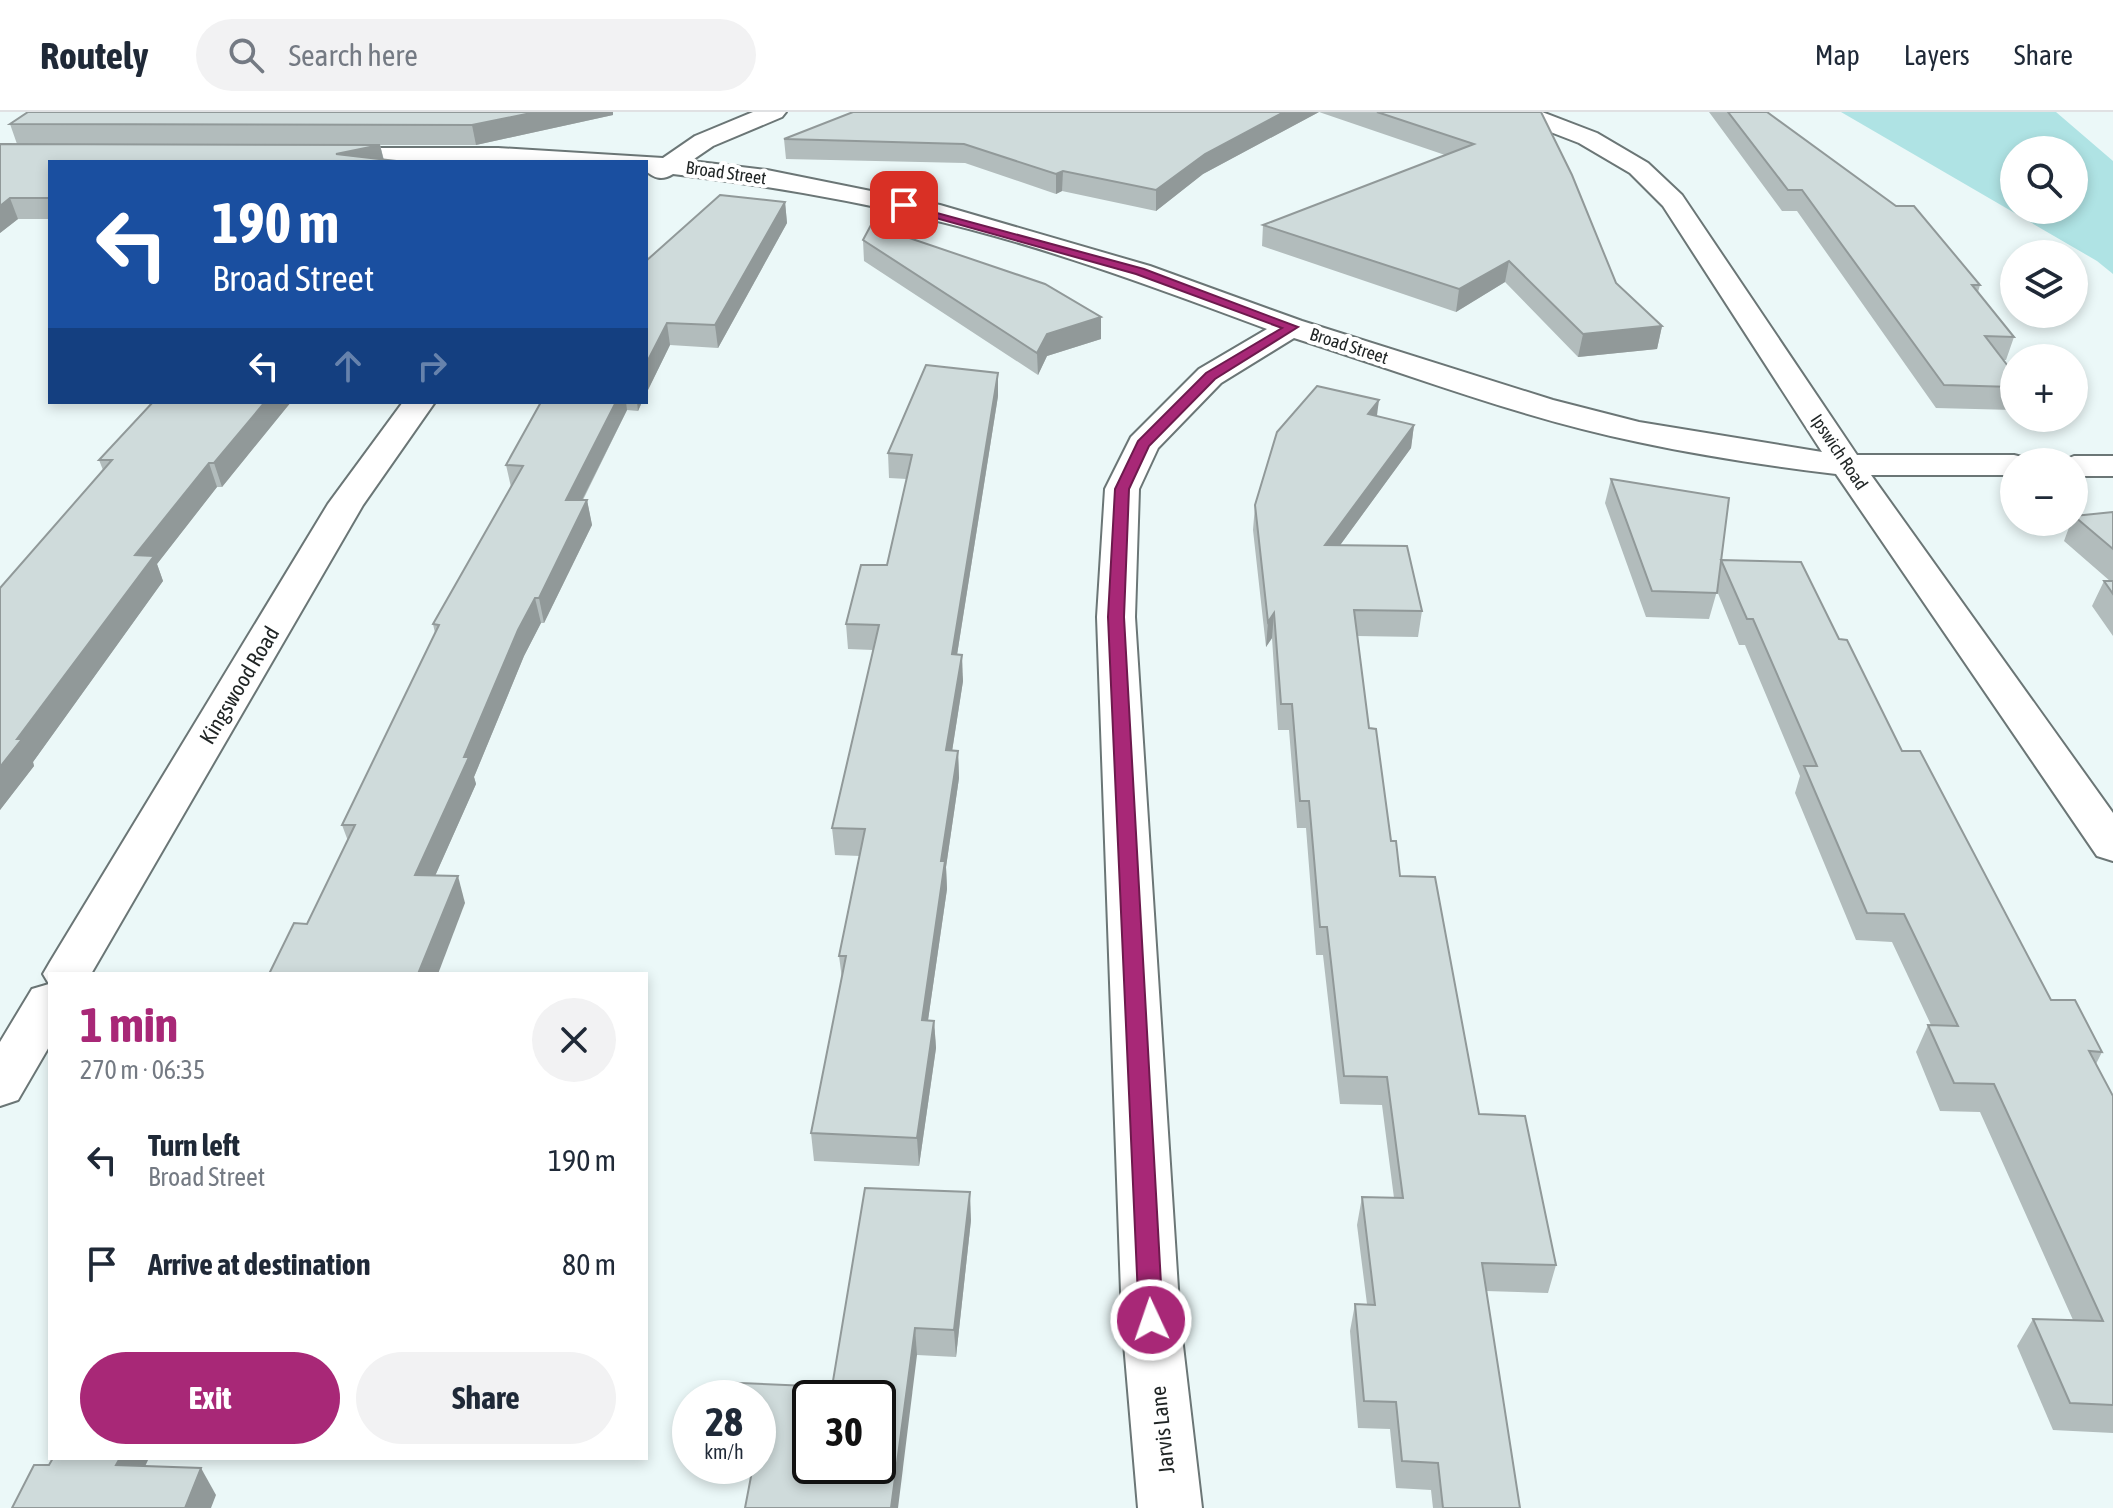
<!DOCTYPE html>
<html lang="en">
<head>
<meta charset="utf-8">
<style>
	:root { --surface:#fff; --page:#f2f2f3; --text:#1f2937; --muted:#747a83; --line:#e0e1e3; --accent:#a82877 }
	body { margin:0; font-family:"Asap Condensed",sans-serif; background:var(--page); color:var(--text); height:100vh; display:flex; flex-direction:column; font-size:30px; white-space:nowrap }
	* { box-sizing:border-box; margin:0 }
	p { font-size:26px; color:var(--muted) }
	.icon { flex:none; width:44px; height:44px; fill:none; stroke:currentColor; stroke-width:2; stroke-linecap:round; stroke-linejoin:round }
	.map { position:relative; flex:1; overflow:hidden }
	.side { position:absolute; left:48px; top:860px; width:600px; height:488px; display:flex; flex-direction:column; background:var(--surface); border-radius:0px; box-shadow:0 4px 12px #0003 }
	.side>* { flex:none }
	.top-card { position:absolute; left:48px; top:48px; width:600px; height:244px; border-radius:0px; box-shadow:0 4px 12px #0003; background:#1a4fa0; color:#fff; overflow:hidden }
	.controls { position:absolute; left:2000px; top:24px; display:grid; gap:16px }
	.controls a { display:grid; place-items:center; width:88px; height:88px; border-radius:50%; background:var(--surface); box-shadow:0 4px 12px #0003; font-size:40px }
	.speed { position:absolute; left:672px; top:1268px; display:flex; gap:16px; font-size:40px; font-weight:700; text-align:center }
	.speed>* { display:grid; place-content:center; width:104px; height:104px; border-radius:50%; background:var(--surface); box-shadow:0 4px 12px #0003; line-height:1 }
	.speed small { font-size:20px; font-weight:400 }
	.speed .limit { border:4px solid #111; border-radius:12px; background:#fff; color:#111 }
	.pin { position:absolute; display:grid; place-items:center; width:68px; height:68px; color:#fff; margin:-34px; border-radius:16px; box-shadow:0 4px 12px #0006 }
	.me { position:absolute; width:88px; margin:-44px; rotate:357deg; stroke-linejoin:round; filter:drop-shadow(0 0 6px #0008) }
	.turn { display:flex; align-items:center; gap:28px; height:168px; padding:0 32px; font-size:36px }
	.turn .icon { width:104px; height:104px; stroke-width:2.5 }
	.turn b { display:block; font-size:56px; line-height:68px }
	.lanes { display:flex; align-items:center; height:76px; padding:0 32px; background:#0003; justify-content:center; gap:40px; direction:ltr }
	.lanes .off { opacity:.35 }
	.round { display:grid; place-items:center; flex:none; width:84px; height:84px; border-radius:42px; background:var(--page) }
	.summary { display:flex; align-items:center; justify-content:space-between; height:136px; padding:0 32px }
	h1 { font-size:48px; font-weight:700; line-height:60px; color:var(--accent) }
	.primary-button { display:flex; gap:16px; margin-top:auto; padding:16px 32px }
	.primary-button a { flex:1; height:92px; border-radius:48px; background:var(--accent); color:#fff; font-size:32px; font-weight:700; line-height:92px; text-align:center }
	.primary-button a+a { background:var(--page); color:var(--text) }
	ul { padding:0; list-style:none }
	li { display:flex; align-items:center; gap:24px; height:104px; padding:0 32px }
	li div { flex:1 }
	li b { display:block; font-size:30px }
	li em { font-style:normal }
	header { display:flex; align-items:center; gap:48px; box-sizing:border-box; height:112px; padding:0 40px; background:var(--surface); border-bottom:2px solid var(--line) }
	header strong { font-size:38px }
	nav { display:flex; gap:44px; margin-inline-start:auto; font-size:28px }
	.search { width:560px; height:72px; background:var(--page); display:flex; align-items:center; gap:20px; box-sizing:border-box; padding:0 28px; border-radius:44px; color:var(--muted); font-size:30px }
	.map>svg:first-child { display:block }
	.green { fill:#afe3e4; fill-rule:evenodd }
	.lines { fill:none; stroke-linecap:round; stroke-linejoin:round }
	.minor-casing { stroke:#6b7676; stroke-width:4 }
	.minor { fill:#fff; fill-rule:evenodd }
	.wall { fill:#b2bcbc }
	.shaded-wall { fill:#919999 }
	.building { fill:#cfdbdb; stroke:#919999; stroke-width:2; fill-rule:evenodd }
	.route { fill:#a82877; stroke:#6d1a4d; stroke-width:2 }
	.labels { text-anchor:middle; stroke-width:8; stroke-linejoin:round; paint-order:stroke }
	.far-street-label { font-size:18px; fill:#1f2424; stroke:#fff }
	.street-label { font-size:22px; fill:#1f2424; stroke:#fff }
</style>
</head>
<body>
<header>
<strong>Routely</strong>
<div class="search"><svg class="icon" aria-label="search" viewBox="0 0 24 24"><circle cx="10" cy="10" r="6"/><path d="M15 15l6 6"/></svg>Search here</div>
<nav><a>Map</a><a>Layers</a><a>Share</a></nav>
</header>
<div class="map">
<svg width="2113" height="1396" viewBox="0 0 2113 1396">
	<rect width="100%" height="100%" fill="#ebf8f8"/>
	<path class="green" d="M1841 0H2056L2113 49V162L2097 149ZM2014 38H2074V98H2014Z"/>
	<g class="lines">
		<g class="minor-casing">
			<g id="minor">
				<path d="M753 0H786L782 5 713 34 691 49 767 58 940 93 1150 154 1302 209 1553 288 1639 310 1822 340 1663 94 1630 61 1579 31 1512 5 1508 0H1542L1597 21 1648 51 1682 83 1857 343H2014L2026 346 2029 350H2014V363H1871L2113 701V749L2097 744 1836 362C1770 354 1703 344 1638 330 1521 306 1408 262 1294 226L1221 271 1158 336 1139 377 1135 505 1180 1208 1202 1396H1138L1122 1208 1097 505 1105 377 1131 325 1199 257 1267 217C1155 175 1041 133 925 106 842 86 757 72 673 62 662 69 654 66 646 59V50H320L310 43 313 38 322 36H498L663 46 695 24Z"/>
				<path d="M403 290H435L363 393 91 862H50V933L18 988 0 994V930L32 877 49 872 43 862 50 850 328 392Z"/>
				<path d="M2074 344H2113V364H2074V350H2060Z"/>
			</g>
		</g>
		<use href="#minor" class="minor"/>
	</g>
	<g class="wall">
		<path d="M853 0H1541L1616 171 1662 214 1657 237 1578 245 1505 170 1456 200 1262 134 1263 113 1445 43 1319 0 1203 62 1156 99 1062 79 1056 82 965 51 786 47 784 27Z"/>
		<path d="M1709 0H1767L1980 173 1978 180 2014 225 2006 248H2003L2014 262V298L1936 296 1797 99H1782Z"/>
		<path d="M613 3 476 33H380L384 48 50 50V107H18L0 121 17 32 10 12Z"/>
		<path d="M785 90 787 111 718 236 670 233 646 282V149Z"/>
		<path d="M863 128 1101 227 1047 244 1038 263 864 149Z"/>
		<path d="M998 284 957 543 963 569 952 639H958L959 666 946 755 947 777 928 908 934 909 936 936 919 1054 814 1049 811 1021 842 867 839 844 860 744 835 743 832 716 873 538 848 537 846 512 887 453 907 367 889 366 888 341Z"/>
		<path d="M291 290 222 375H217L157 452 163 469 33 650 34 654 0 698V476L103 358 99 348Z"/>
		<path d="M541 290H642L638 299 627 298 583 388H587L592 413 544 511H541L524 544 474 665 476 672 435 764 465 791 307 812 348 729 342 713 435 521 433 512 511 375 506 353Z"/>
		<path d="M1377 304 1414 313 1411 336 1340 433 1422 499 1418 525 1357 524 1369 616 1391 729 1400 764 1479 1002 1556 1153 1548 1181 1486 1179 1520 1396H1433L1431 1378 1396 1376 1390 1317 1358 1316 1350 1219 1355 1192H1367L1357 1113 1362 1085 1394 1086 1382 993 1340 992 1323 843H1316L1306 716H1297L1289 618H1278L1272 526 1266 535 1253 418 1255 393Z"/>
		<path d="M1611 367 1721 448 1839 527 1902 639 2051 888 2102 940 2096 952 2113 984V1321L2053 1318 2017 1234 2033 1207 2073 1208 1980 1000 1940 999 1916 940 1928 913H1931L1892 830 1856 828 1795 681 1800 664 1745 533H1739L1717 479 1709 507 1646 505 1605 391Z"/>
		<path d="M2113 400V524L2092 494 2104 469H2110L2064 429 2071 410H2074V404Z"/>
		<path d="M971 1108 956 1245 917 1243 751 1362 709 1360 708 1354H758L832 1275Z"/>
	</g>
	<g class="shaded-wall">
		<path d="M536 0H613V3L476 33 472 13Z"/>
		<path d="M1284 0H1319L1203 62 1156 99V78L1205 42Z"/>
		<path d="M380 33 384 50 336 42Z"/>
		<path d="M1063 59 1062 79 1056 82V62Z"/>
		<path d="M10 86 18 107 0 121V94Z"/>
		<path d="M785 90 787 111 718 236 715 213Z"/>
		<path d="M1509 149 1505 170 1456 200 1459 177Z"/>
		<path d="M1101 205V227L1047 244 1038 263 1037 241 1047 222Z"/>
		<path d="M667 211 670 233 646 282V252Z"/>
		<path d="M1662 214 1657 237 1578 245 1583 222Z"/>
		<path d="M998 261V284L953 568 952 542Z"/>
		<path d="M1379 288 1376 311 1368 302Z"/>
		<path d="M265 290H291L222 375 214 351Z"/>
		<path d="M616 290H626L627 298 570 412 566 388Z"/>
		<path d="M637 290H642L638 299Z"/>
		<path d="M1414 313 1411 336 1322 458 1325 433Z"/>
		<path d="M209 351 217 375 157 452 163 469 33 650 34 654 0 698V655L135 443Z"/>
		<path d="M587 388 592 413 544 511 539 486Z"/>
		<path d="M535 486 541 511 524 544 474 665 476 672 423 791 415 763 518 518Z"/>
		<path d="M1274 501 1272 526 1266 535 1268 510Z"/>
		<path d="M962 543 963 569 948 665 946 638Z"/>
		<path d="M958 639 959 666 946 755 947 777 924 936 922 908 941 749Z"/>
		<path d="M458 764 465 791 438 862H418Z"/>
		<path d="M934 909 936 936 919 1054 917 1026Z"/>
		<path d="M970 1080 971 1108 956 1245 954 1218Z"/>
		<path d="M915 1216 917 1243 898 1396H891Z"/>
		<path d="M120 1346H149L133 1380 116 1353Z"/>
		<path d="M201 1356 216 1383 211 1396H185Z"/>
	</g>
	<g class="building">
		<path d="M28 0H536L472 13 10 12Z"/>
		<path d="M853 0H1284L1205 42 1156 78 1063 59 1056 62 964 32 784 27Z"/>
		<path d="M1377 0H1541L1572 63 1616 171 1662 214 1583 222 1509 149 1459 177 1263 113 1474 32Z"/>
		<path d="M1728 0H1767L1896 94H1914L1980 173H1972L2014 225 1985 224 2014 262V275L1944 273 1802 78H1788Z"/>
		<path d="M0 32 380 33 336 42 405 50H50V86H10L0 94Z"/>
		<path d="M720 83 785 90 715 213 667 211 646 252V149Z"/>
		<path d="M871 113 1045 172 1101 205 1047 222 1037 241 863 128Z"/>
		<path d="M926 253 998 261 952 542 962 543 946 638 958 639 941 749H945L922 908 934 909 917 1026 811 1021 846 844H839L865 717 832 716 879 513 846 512 861 453H887L912 343 888 341Z"/>
		<path d="M1317 274 1379 288 1368 302 1414 313 1325 433 1407 434 1422 499 1354 498 1369 616 1376 617 1391 729H1396L1400 764 1435 765 1479 1002 1525 1004 1556 1153 1482 1151 1520 1396H1443L1438 1351 1402 1349 1396 1290 1364 1289 1355 1192 1375 1193 1362 1085 1403 1086 1387 965 1344 964 1327 815H1320L1309 689H1300L1292 592H1281L1274 501 1268 510 1255 393 1277 320Z"/>
		<path d="M153 290H265L214 351H209L135 443 154 444 17 627H22L0 655V476L112 348H99Z"/>
		<path d="M541 290H616L566 388H587L539 486H535L518 518 464 645H469L415 763 458 764 418 862H269L294 811 307 812 355 713H342L439 513 433 512 523 354 506 353Z"/>
		<path d="M1611 367 1729 386 1717 481 1652 479Z"/>
		<path d="M2113 400V437L2074 404Z"/>
		<path d="M1721 448 1801 450 1839 527 1847 528 1902 639H1920L2051 888H2075L2102 940 2089 939 2113 984V1293L2070 1291 2033 1207 2103 1209 1994 972 1954 971 1928 913 1958 914 1904 802 1867 801 1804 654H1817L1753 507H1747Z"/>
		<path d="M2104 469H2113V482Z"/>
		<path d="M865 1076 970 1080 954 1218 915 1216 891 1396H745L753 1354H758V1286H713L717 1270 832 1275ZM810 1286H878V1354H810Z"/>
		<path d="M53 1346H120L116 1353 201 1356 185 1396H12L34 1353H49Z"/>
	</g>
	<path class="route" d="M900 91 1144 157 1298 215 1215 267 1149 334 1129 377 1124 505 1163 1208 1160 1215 1151 1218 1142 1215 1139 1208 1108 505 1115 377 1138 329 1206 261 1282 216 1136 162 900 96Z"/>
	<g class="labels">
		<g class="far-street-label">
			<text transform="translate(726 61) rotate(8)" y="6">Broad Street</text>
			<text transform="translate(1349 234) rotate(18)" y="6">Broad Street</text>
			<text transform="translate(1839 340) rotate(56)" y="6">Ipswich Road</text>
		</g>
		<g class="street-label">
			<text transform="translate(239 573) rotate(-59)" y="8">Kingswood Road</text>
			<text transform="translate(1162 1318) rotate(-96)" y="8">Jarvis Lane</text>
		</g>
	</g>
</svg>
<div class="controls">
<a><svg class="icon" aria-label="search" viewBox="0 0 24 24"><circle cx="10" cy="10" r="6"/><path d="M15 15l6 6"/></svg></a>
<a><svg class="icon" aria-label="layers" viewBox="0 0 24 24"><path d="M12 4l9 5-9 5-9-5zM3 14l9 5 9-5"/></svg></a>
<a>+</a>
<a>−</a>
</div>
<div class="speed"><div>28<small>km/h</small></div><div class="limit">30</div></div>
<div class="pin" style="left:904px;top:93px;background:#d93025"><svg class="icon" aria-label="arrive" viewBox="0 0 24 24"><path d="M6 21V4h12l-3 4 3 4H6"/></svg></div>
<svg class="me" style="left:1151px;top:1208px" viewBox="-20 -20 40 40"><circle r="17" fill="#a82877" stroke="#fff" stroke-width="3"/><path d="M0-11L8 9 0 5-8 9z" fill="#fff"/></svg>
<div class="top-card">
<div class="turn"><svg class="icon" aria-label="left" viewBox="0 0 24 24"><path d="M17 20v-9H6M10 6l-5 5 5 5"/></svg><div><b>190 m</b>Broad Street</div></div>
<div class="lanes"><svg class="icon" aria-label="left" viewBox="0 0 24 24"><path d="M17 20v-9H6M10 6l-5 5 5 5"/></svg><svg class="icon off" aria-label="ahead" viewBox="0 0 24 24"><path d="M12 20V5M6 11l6-6 6 6"/></svg><svg class="icon off" aria-label="right" viewBox="0 0 24 24"><path d="M7 20v-9h11M14 6l5 5-5 5"/></svg></div>
</div>
<section class="side">
<div class="summary"><div><h1>1 min</h1><p>270 m · 06:35</p></div><a class="round"><svg class="icon" aria-label="close" viewBox="0 0 24 24"><path d="M6 6l12 12M18 6L6 18"/></svg></a></div>
<ul>
<li><svg class="icon" aria-label="left" viewBox="0 0 24 24"><path d="M17 20v-9H6M10 6l-5 5 5 5"/></svg><div><b>Turn left</b><p>Broad Street</p></div><em>190 m</em></li>
<li><svg class="icon" aria-label="arrive" viewBox="0 0 24 24"><path d="M6 21V4h12l-3 4 3 4H6"/></svg><div><b>Arrive at destination</b></div><em>80 m</em></li>
</ul>
<div class="primary-button"><a>Exit</a><a>Share</a></div>
</section>
</div>
</body>
</html>
